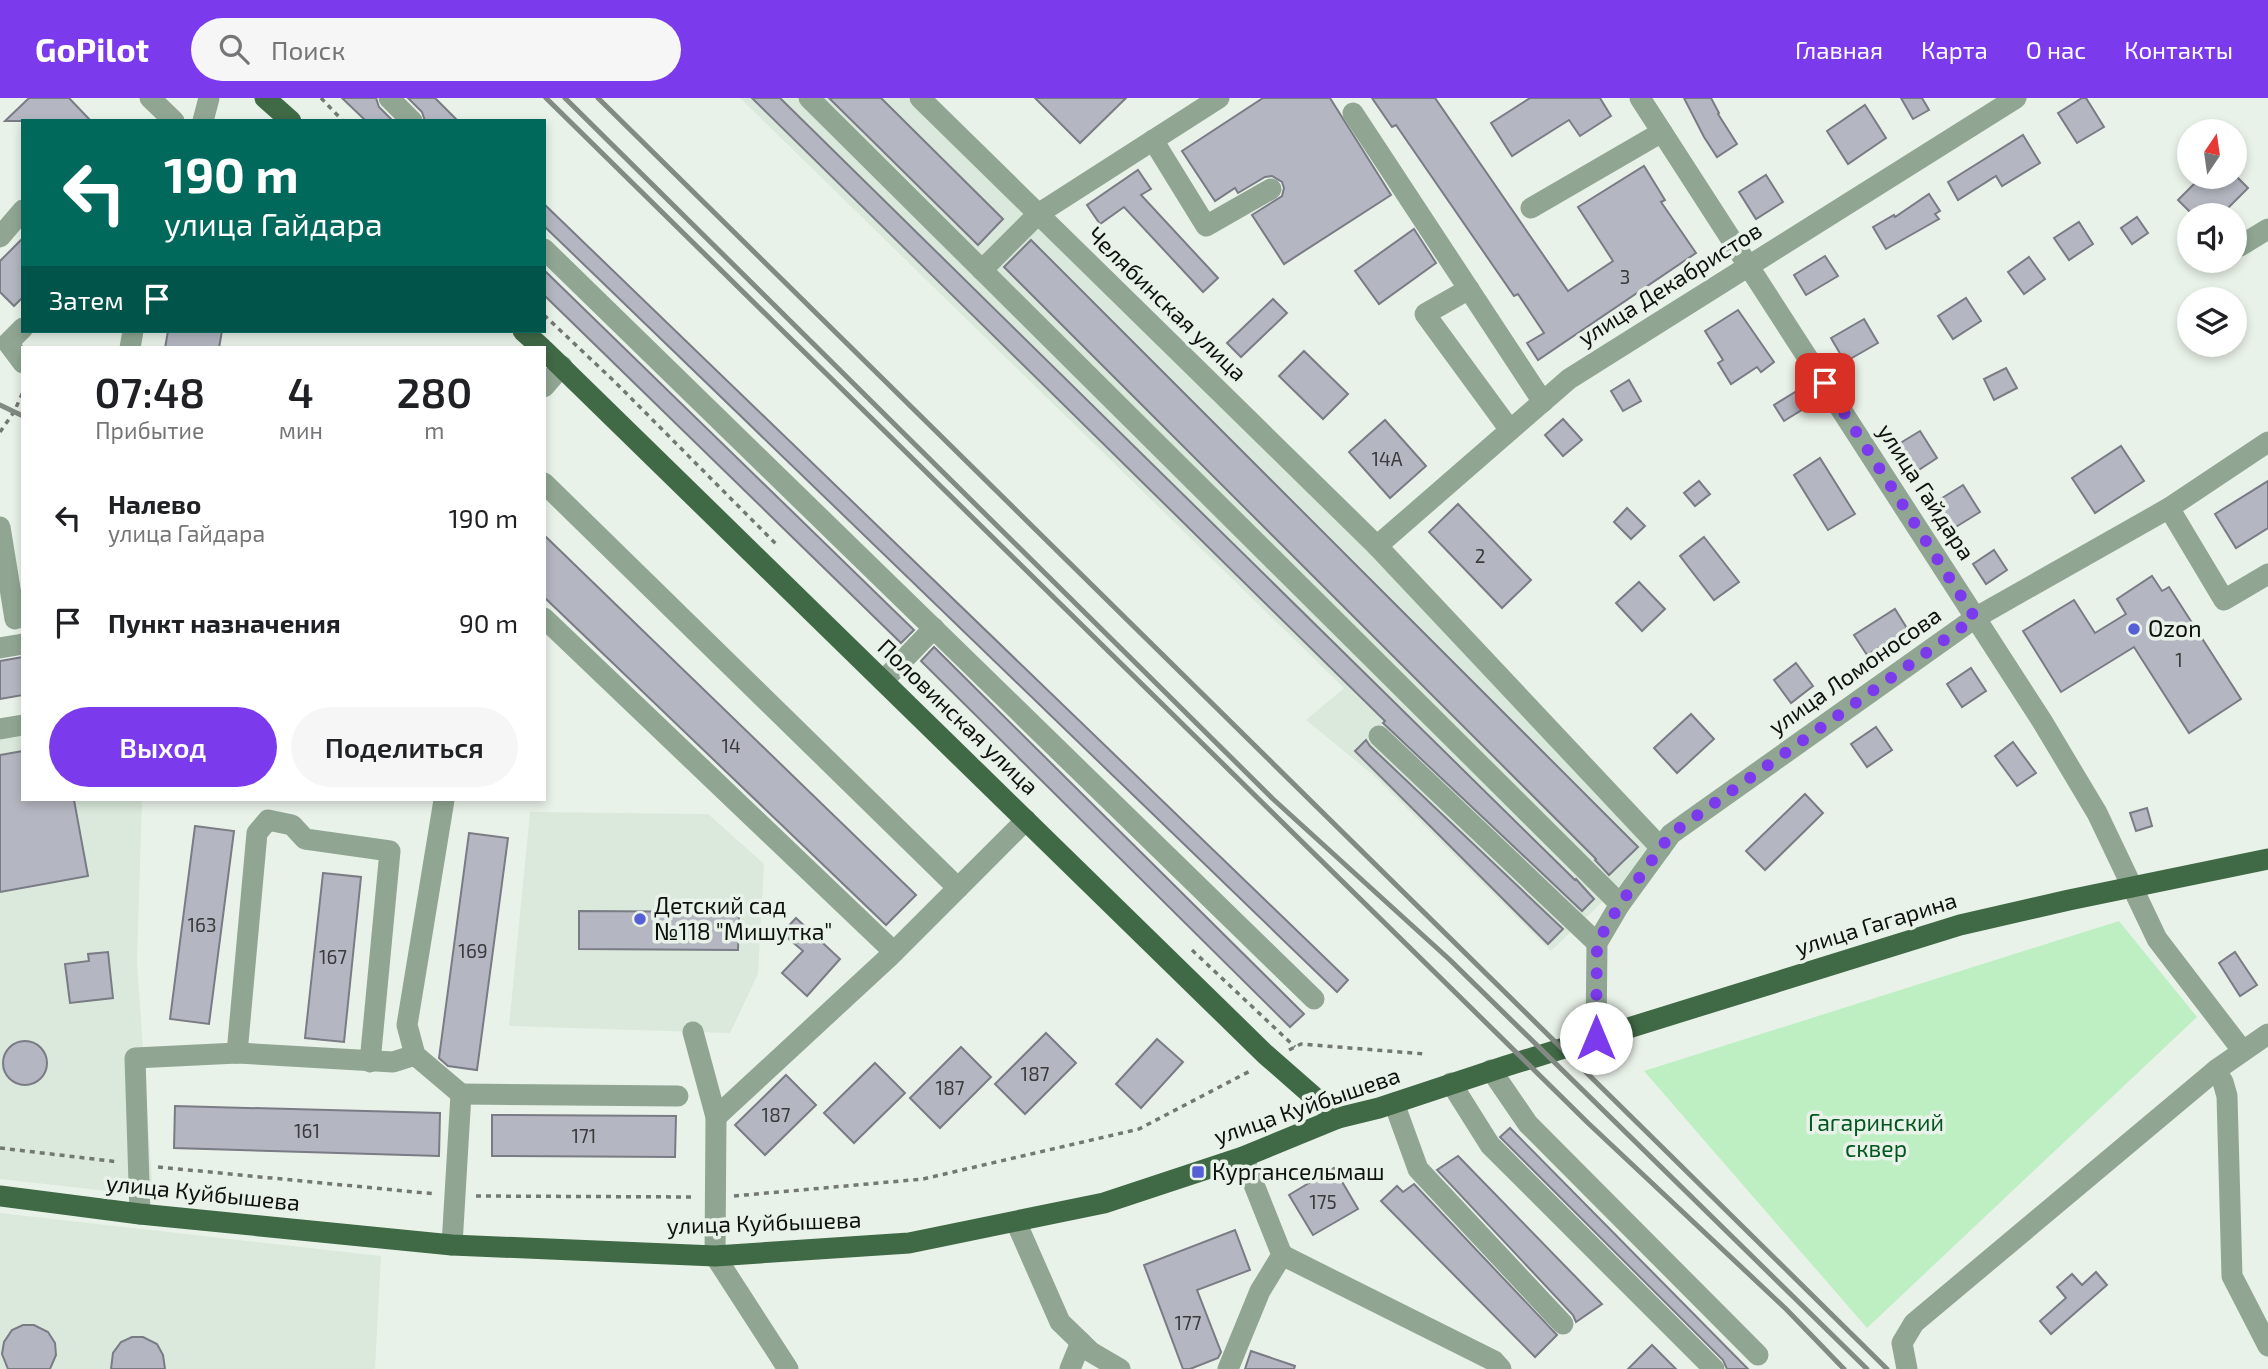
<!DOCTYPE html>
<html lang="ru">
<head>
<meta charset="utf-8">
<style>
	:root { --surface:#fff; --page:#f6f6f6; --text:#202124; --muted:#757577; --accent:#7c3aed }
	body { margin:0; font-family:"Exo 2",sans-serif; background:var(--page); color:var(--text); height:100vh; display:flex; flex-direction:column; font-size:26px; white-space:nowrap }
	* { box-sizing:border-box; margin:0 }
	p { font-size:23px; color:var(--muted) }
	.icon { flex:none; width:38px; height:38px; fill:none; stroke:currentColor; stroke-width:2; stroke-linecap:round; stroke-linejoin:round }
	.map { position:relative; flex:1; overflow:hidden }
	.side { position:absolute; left:21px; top:248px; width:525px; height:455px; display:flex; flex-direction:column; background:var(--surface); border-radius:0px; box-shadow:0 4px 10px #0003 }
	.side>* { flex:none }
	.top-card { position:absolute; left:21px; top:21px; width:525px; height:214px; border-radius:0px; box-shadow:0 4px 10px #0003; background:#00695c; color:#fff; overflow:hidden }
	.needle { width:46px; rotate:13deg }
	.tools { position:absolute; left:2177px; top:21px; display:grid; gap:14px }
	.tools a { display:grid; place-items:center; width:70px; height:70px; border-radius:50%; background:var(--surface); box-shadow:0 4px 10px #0003; font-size:35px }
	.pin { position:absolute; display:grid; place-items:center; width:60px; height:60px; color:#fff; margin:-30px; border-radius:14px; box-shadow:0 4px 10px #0006 }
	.me { position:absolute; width:77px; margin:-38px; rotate:0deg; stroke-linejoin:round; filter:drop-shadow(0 0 5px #0008) }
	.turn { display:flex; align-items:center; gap:24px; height:147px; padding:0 28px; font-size:32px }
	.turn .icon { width:91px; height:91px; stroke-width:2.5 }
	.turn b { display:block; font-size:49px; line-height:60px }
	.then { display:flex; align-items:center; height:66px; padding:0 28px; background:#0003; gap:14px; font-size:26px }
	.eta { display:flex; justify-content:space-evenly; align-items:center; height:119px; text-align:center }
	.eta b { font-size:42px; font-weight:600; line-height:49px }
	.primary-button { display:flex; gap:14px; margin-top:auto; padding:14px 28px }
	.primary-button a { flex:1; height:80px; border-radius:42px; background:var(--accent); color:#fff; font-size:28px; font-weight:600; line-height:80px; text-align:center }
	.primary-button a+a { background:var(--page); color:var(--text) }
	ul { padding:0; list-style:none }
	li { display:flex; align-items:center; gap:21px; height:105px; padding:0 28px }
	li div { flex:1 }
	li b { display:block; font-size:26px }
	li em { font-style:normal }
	header { display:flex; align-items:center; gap:42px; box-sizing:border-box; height:98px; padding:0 35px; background:var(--accent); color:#fff }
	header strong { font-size:33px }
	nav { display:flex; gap:38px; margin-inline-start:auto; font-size:24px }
	.search { width:490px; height:63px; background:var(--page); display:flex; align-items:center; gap:18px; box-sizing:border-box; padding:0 24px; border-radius:38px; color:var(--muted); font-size:26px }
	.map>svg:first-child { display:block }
	.built { fill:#dae9db }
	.green { fill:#bdefc3 }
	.building { fill:#b4b7c1; stroke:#797b85; stroke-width:2 }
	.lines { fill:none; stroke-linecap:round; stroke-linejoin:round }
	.path { stroke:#737873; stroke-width:3.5; stroke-dasharray:5 5; stroke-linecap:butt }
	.minor { stroke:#90a692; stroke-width:21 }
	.major { stroke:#406946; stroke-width:21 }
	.rail { stroke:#838983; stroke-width:5 }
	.route { stroke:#7c3aed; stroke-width:12; stroke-dasharray:0 21.6 }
	.poi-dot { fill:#575fd6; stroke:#e9f2e9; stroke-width:2.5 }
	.labels { text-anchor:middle; stroke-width:7; stroke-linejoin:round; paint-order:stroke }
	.number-label { font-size:19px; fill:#383a3b }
	.street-label { font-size:23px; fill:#0e110e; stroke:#e9f2e9 }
	.poi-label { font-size:23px; fill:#0e110e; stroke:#e9f2e9; text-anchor:start }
	.park-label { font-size:23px; fill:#01571f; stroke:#e9f2e9 }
</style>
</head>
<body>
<header>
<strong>GoPilot</strong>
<div class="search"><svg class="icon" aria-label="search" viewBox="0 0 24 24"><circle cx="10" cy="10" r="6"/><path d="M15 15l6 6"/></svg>Поиск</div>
<nav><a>Главная</a><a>Карта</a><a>О нас</a><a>Контакты</a></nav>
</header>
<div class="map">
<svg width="2268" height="1271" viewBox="0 0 2268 1271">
	<rect width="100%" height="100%" fill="#e9f2e9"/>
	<g class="built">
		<path d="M740 0H908L1664 745 1551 853 1372 676 1306 622 1344 590Z"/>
		<path d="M23 630V702H142L137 863 153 1098 0 1081V633Z"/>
		<path d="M530 714 708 716 764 766 758 876 730 935 509 928Z"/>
		<path d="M0 1115 381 1158 375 1271H0Z"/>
	</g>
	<path class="green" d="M2119 823 2197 919 1867 1230 1644 973Z"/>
	<g class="building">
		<path d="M29 0H69L91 23H5Z"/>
		<path d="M342 0H376L379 9 393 23H366Z"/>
		<path d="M408 0H435L458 23H425L422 14Z"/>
		<path d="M752 0H780L1575 782 1576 781 1594 801 1582 813 1383 625 1385 623Z"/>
		<path d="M829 0H881L1003 121 978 147Z"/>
		<path d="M1035 0H1126L1080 45Z"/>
		<path d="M1263 0H1330L1391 97 1284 166 1252 117 1282 98 1284 90 1282 84 1272 78 1265 79 1238 95 1235 90 1215 103 1182 53Z"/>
		<path d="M1372 0H1435L1568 193 1613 163 1578 109 1644 68 1665 102 1661 104 1696 155 1538 262 1527 245 1544 235 1518 196 1514 198 1396 27 1392 29Z"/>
		<path d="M1530 0H1600L1611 18 1580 38 1569 22 1512 58 1491 25Z"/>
		<path d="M1684 0H1711L1719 15 1718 16 1737 46 1717 59 1704 39Z"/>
		<path d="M1901 0H1922L1929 12 1913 21Z"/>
		<path d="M2082 0H2086L2104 29 2077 45 2058 15Z"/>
		<path d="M1865 7 1886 40 1848 66 1827 33Z"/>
		<path d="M2023 37 2040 65 2002 88 1996 78 1958 102 1948 84Z"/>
		<path d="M1138 72 1151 91 1141 97 1218 180 1203 194 1124 109 1100 126 1087 107Z"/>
		<path d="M1766 77 1783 104 1756 121 1739 94Z"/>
		<path d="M2201 79H2237L2248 90 2221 117H2193L2178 102Z"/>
		<path d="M1929 96 1940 113 1935 116 1939 121 1886 151 1873 129 1894 117 1895 119Z"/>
		<path d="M544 106 1348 882 1337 894 544 128Z"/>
		<path d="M2137 119 2148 135 2132 146 2121 130Z"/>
		<path d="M2079 124 2093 146 2069 162 2054 140Z"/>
		<path d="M1414 131 1436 165 1379 206 1355 173Z"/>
		<path d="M23 140V199L14 208 0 194V163Z"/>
		<path d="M1031 142 1638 749 1609 777 1595 762 1596 761 1004 169Z"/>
		<path d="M1825 158 1838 178 1806 197 1794 177Z"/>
		<path d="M2029 159 2045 181 2024 196 2008 174Z"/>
		<path d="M544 172 914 532 901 545 544 197Z"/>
		<path d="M1966 200 1981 223 1953 241 1938 218Z"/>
		<path d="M1273 201 1287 215 1241 259 1227 245Z"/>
		<path d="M1738 212 1774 264 1761 274 1757 269 1731 286 1718 265 1723 262 1705 233Z"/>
		<path d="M1864 221 1878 245 1845 264 1831 240Z"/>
		<path d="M168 233H222L219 250H165Z"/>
		<path d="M1304 253 1348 296 1323 321 1279 278Z"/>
		<path d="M2006 270 2017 290 1994 302 1984 281Z"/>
		<path d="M1629 282 1641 303 1623 313 1611 293Z"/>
		<path d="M1795 294 1805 310 1784 323 1774 307Z"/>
		<path d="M1563 321 1582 342 1563 358 1545 337Z"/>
		<path d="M1385 322 1426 368 1390 400 1349 354Z"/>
		<path d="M1920 333 1937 360 1914 375 1897 347Z"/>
		<path d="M2121 348 2144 383 2095 415 2072 380Z"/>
		<path d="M1820 360 1855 416 1828 432 1794 377Z"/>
		<path d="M1699 383 1710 396 1695 408 1684 395Z"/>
		<path d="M2268 383V430L2236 450 2215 416Z"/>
		<path d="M1963 387 1980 414 1951 432 1934 405Z"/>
		<path d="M1458 406 1531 482 1502 510 1429 434Z"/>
		<path d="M1627 410 1645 428 1631 441 1614 424Z"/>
		<path d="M544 437 916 797 886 827 544 499Z"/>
		<path d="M1704 439 1739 484 1714 502 1680 458Z"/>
		<path d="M1994 452 2007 472 1986 486 1973 466Z"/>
		<path d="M2152 478 2162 493 2169 489 2241 601 2189 635 2134 549 2061 594 2023 533 2074 502 2095 535 2126 516 2117 501Z"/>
		<path d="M1639 484 1665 511 1642 533 1616 505Z"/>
		<path d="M1895 511 1908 532 1867 557 1854 537Z"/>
		<path d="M934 549 1304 916 1290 929 921 563Z"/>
		<path d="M23 559V597L0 601V563Z"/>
		<path d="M1796 565 1813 588 1791 605 1774 582Z"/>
		<path d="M1971 570 1986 593 1962 609 1947 586Z"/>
		<path d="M1691 616 1714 641 1677 675 1654 650Z"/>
		<path d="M1876 629 1892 652 1867 669 1851 646Z"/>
		<path d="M1366 642 1370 648 1563 831 1548 846 1355 653Z"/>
		<path d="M2013 644 2036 675 2017 688 1995 658Z"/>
		<path d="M23 653V702H74L88 778 0 794V657Z"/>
		<path d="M1805 696 1823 715 1765 772 1746 753Z"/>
		<path d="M2147 710 2152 728 2136 733 2130 715Z"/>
		<path d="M195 728 234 733 209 926 170 921Z"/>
		<path d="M469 735 508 740 477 972 448 968 439 960Z"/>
		<path d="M323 775 361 779 344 944 305 940Z"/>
		<path d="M579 813 739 814 738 852 579 851Z"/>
		<path d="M796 820 840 861 807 898 782 875 803 853 782 835Z"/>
		<path d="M108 854 113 900 70 905 65 866 89 863 88 856Z"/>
		<path d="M2235 854 2257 887 2240 898 2219 865Z"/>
		<path d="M1046 935 1076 965 1025 1016 995 986Z"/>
		<path d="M1157 941 1183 964 1141 1010 1116 986Z"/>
		<circle cx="25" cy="965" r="22"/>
		<path d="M961 949 991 979 940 1030 910 1000Z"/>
		<path d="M875 965 905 995 854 1045 824 1015Z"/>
		<path d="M786 977 816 1007 765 1057 735 1027Z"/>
		<path d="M175 1008 440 1015 439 1058 174 1050Z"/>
		<path d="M492 1017 676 1018 675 1059 492 1058Z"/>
		<path d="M1510 1030 1748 1271H1727L1723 1262 1500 1039Z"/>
		<path d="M1458 1058 1602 1206 1576 1224 1573 1217 1437 1072Z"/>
		<path d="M1334 1070 1358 1111 1313 1137 1289 1097Z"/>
		<path d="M1414 1086 1557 1237 1535 1259 1381 1103 1397 1088 1403 1094Z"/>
		<path d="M1235 1132 1250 1172 1197 1192 1221 1254 1218 1260 1190 1271H1183L1144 1167Z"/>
		<path d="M2096 1174 2107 1187 2051 1236 2040 1223 2066 1200 2057 1189 2072 1176 2082 1187Z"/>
		<path d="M23 1227H34L48 1234 55 1245 56 1257 50 1271H8L2 1256 4 1244 12 1232Z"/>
		<path d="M132 1239H143L157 1246 163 1257 165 1271H111L113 1255 121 1244Z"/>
		<path d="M1652 1247 1676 1271H1628Z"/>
		<path d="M1251 1253 1295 1268 1294 1271H1245Z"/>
	</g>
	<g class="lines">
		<g class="path">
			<path d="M321 0 343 23"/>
			<path d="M544 217 615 284 776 446"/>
			<path d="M0 334 14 314 23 294"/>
			<path d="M1192 852 1295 949"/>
			<path d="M1289 952 1301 946 1425 956"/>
			<path d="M0 1050 119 1064"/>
			<path d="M158 1069 436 1096"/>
			<path d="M476 1098 695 1099"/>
			<path d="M734 1098 923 1081 1139 1031 1252 972"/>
		</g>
		<g class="minor">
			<path d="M150 0 174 23"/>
			<path d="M389 0 412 23"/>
			<path d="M809 0 1620 806"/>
			<path d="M920 0 1377 448 1661 750"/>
			<path d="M1640 0 2042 623 2097 715 2157 841 2242 952"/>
			<path d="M1353 15 1543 304"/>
			<path d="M203 23 209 0"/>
			<path d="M1153 42 1206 128 1271 91"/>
			<path d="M1531 110 1662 34"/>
			<path d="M0 139 23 112"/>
			<path d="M2240 148 2268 131"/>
			<path d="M544 151 1314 901"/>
			<path d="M982 172 1038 116 1219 0"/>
			<path d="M1469 191 1425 216 1510 332"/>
			<path d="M23 230 8 245 23 265"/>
			<path d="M130 250 133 233"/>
			<path d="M544 289 562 268"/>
			<path d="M544 385 958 790 1026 722"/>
			<path d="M2169 410 2224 502 2268 476"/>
			<path d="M0 429 15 521"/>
			<path d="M1377 448 1569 281 2016 0"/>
			<path d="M544 520 894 854"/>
			<path d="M0 550 23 546"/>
			<path d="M883 583 934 530"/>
			<path d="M0 631 23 627"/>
			<path d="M1379 638 1597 845"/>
			<path d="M444 702 407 927 415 957 461 996 452 1147"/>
			<path d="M693 934 716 1019 715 1158 788 1271"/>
			<path d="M1596 940 1597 845 1620 806 1671 736 1975 520 2169 410 2268 344"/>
			<path d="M237 955 257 735 268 722 292 727 305 741 390 753 370 964"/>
			<path d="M1491 972 1528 1026 1758 1257"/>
			<path d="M2216 972 2223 984 2227 998 2232 1178 2268 1248"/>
			<path d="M1451 985 1490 1047 1714 1271"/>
			<path d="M461 996 678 998"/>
			<path d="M1394 1005 1418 1071 1563 1226"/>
			<path d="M716 1019 889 859 958 790"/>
			<path d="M140 1116 135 960 237 955 393 964 415 957"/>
			<path d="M1016 1124 1060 1224 1091 1254 1120 1271"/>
			<path d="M1282 1157 1494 1263 1501 1271"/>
			<path d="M1070 1271 1081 1244"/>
			<path d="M1228 1271 1260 1193 1282 1157 1243 1059"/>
			<path d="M1907 1271 1902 1245 1914 1225 2216 972 2268 936"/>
		</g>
		<g class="major">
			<path d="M265 0 291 23"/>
			<path d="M523 233 542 250"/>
			<path d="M544 252 1265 956 1338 1020"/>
			<path d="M0 1098 140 1116 452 1147 715 1158 909 1145 1104 1105 1243 1059 1338 1020 1379 1010 1506 968 1960 827 2069 802 2268 761"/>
		</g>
		<g class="rail">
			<path d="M546 0 1588 1025 1786 1211 1844 1271"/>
			<path d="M565 0 1273 701 1450 862 1867 1271"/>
			<path d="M598 0 1887 1271"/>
			<path d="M0 307 23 318"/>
		</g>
	</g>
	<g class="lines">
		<path class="route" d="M1596 940 1597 845 1620 806 1671 736 1975 520 1825 285"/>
	</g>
	<g class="poi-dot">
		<circle cx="2134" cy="531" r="7"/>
		<circle cx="640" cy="821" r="7"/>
		<rect x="1191" y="1067" width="14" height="14" rx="3.5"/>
	</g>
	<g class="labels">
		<g class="number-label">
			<text x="1625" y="186">3</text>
			<text x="1387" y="368">14А</text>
			<text x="1480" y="465">2</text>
			<text x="2179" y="569">1</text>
			<text x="731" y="655">14</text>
			<text x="202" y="834">163</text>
			<text x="473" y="860">169</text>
			<text x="333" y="866">167</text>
			<text x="1035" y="983">187</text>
			<text x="950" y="997">187</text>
			<text x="776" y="1024">187</text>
			<text x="307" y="1040">161</text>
			<text x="584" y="1045">171</text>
			<text x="1323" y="1111">175</text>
			<text x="1188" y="1232">177</text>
		</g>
		<g class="street-label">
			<text transform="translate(1670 186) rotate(-32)" y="8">улица Декабристов</text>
			<text transform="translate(1167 206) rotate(44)" y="8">Челябинская улица</text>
			<text transform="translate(1926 394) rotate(57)" y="8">улица Гайдара</text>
			<text transform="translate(1855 573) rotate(-35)" y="8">улица Ломоносова</text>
			<text transform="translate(958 619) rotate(44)" y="8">Половинская улица</text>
			<text transform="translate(1876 826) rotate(-17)" y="8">улица Гагарина</text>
			<text transform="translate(1307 1008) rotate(-19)" y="8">улица Куйбышева</text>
			<text transform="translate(203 1095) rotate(6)" y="8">улица Куйбышева</text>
			<text transform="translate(764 1125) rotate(-2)" y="8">улица Куйбышева</text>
		</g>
		<g class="poi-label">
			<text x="2148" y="539">Ozon</text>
			<text x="654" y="816">Детский сад<tspan x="654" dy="26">№118 "Мишутка"</tspan></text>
			<text x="1212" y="1082">Кургансельмаш</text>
		</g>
		<g class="park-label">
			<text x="1876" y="1033">Гагаринский<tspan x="1876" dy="26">сквер</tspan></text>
		</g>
	</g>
</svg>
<div class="tools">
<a><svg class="needle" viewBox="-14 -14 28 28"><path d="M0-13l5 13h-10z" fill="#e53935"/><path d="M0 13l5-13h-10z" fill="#757577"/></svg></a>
<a><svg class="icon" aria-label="sound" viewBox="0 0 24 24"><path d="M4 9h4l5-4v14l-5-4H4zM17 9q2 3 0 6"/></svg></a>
<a><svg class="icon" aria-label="layers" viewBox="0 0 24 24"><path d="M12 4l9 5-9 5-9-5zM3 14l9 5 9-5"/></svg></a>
</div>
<div class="pin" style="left:1825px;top:285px;background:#d93025"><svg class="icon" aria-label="arrive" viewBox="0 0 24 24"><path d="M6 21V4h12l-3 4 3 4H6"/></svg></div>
<svg class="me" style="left:1596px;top:940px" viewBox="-20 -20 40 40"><circle r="19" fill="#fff"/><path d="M0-13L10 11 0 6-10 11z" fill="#7c3aed"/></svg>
<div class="top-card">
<div class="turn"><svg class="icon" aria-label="left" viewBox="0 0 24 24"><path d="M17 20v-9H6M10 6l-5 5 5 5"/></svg><div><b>190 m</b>улица Гайдара</div></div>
<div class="then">Затем<svg class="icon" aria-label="arrive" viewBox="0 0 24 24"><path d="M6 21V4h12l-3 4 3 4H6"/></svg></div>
</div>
<section class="side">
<div class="eta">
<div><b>07:48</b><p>Прибытие</p></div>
<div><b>4</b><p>мин</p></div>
<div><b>280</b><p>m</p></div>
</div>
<ul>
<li><svg class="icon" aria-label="left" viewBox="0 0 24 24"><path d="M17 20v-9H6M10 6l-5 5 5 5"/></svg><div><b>Налево</b><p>улица Гайдара</p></div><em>190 m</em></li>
<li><svg class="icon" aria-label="arrive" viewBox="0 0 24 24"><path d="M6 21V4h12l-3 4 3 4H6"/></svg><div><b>Пункт назначения</b></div><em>90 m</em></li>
</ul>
<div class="primary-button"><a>Выход</a><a>Поделиться</a></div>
</section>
</div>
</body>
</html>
